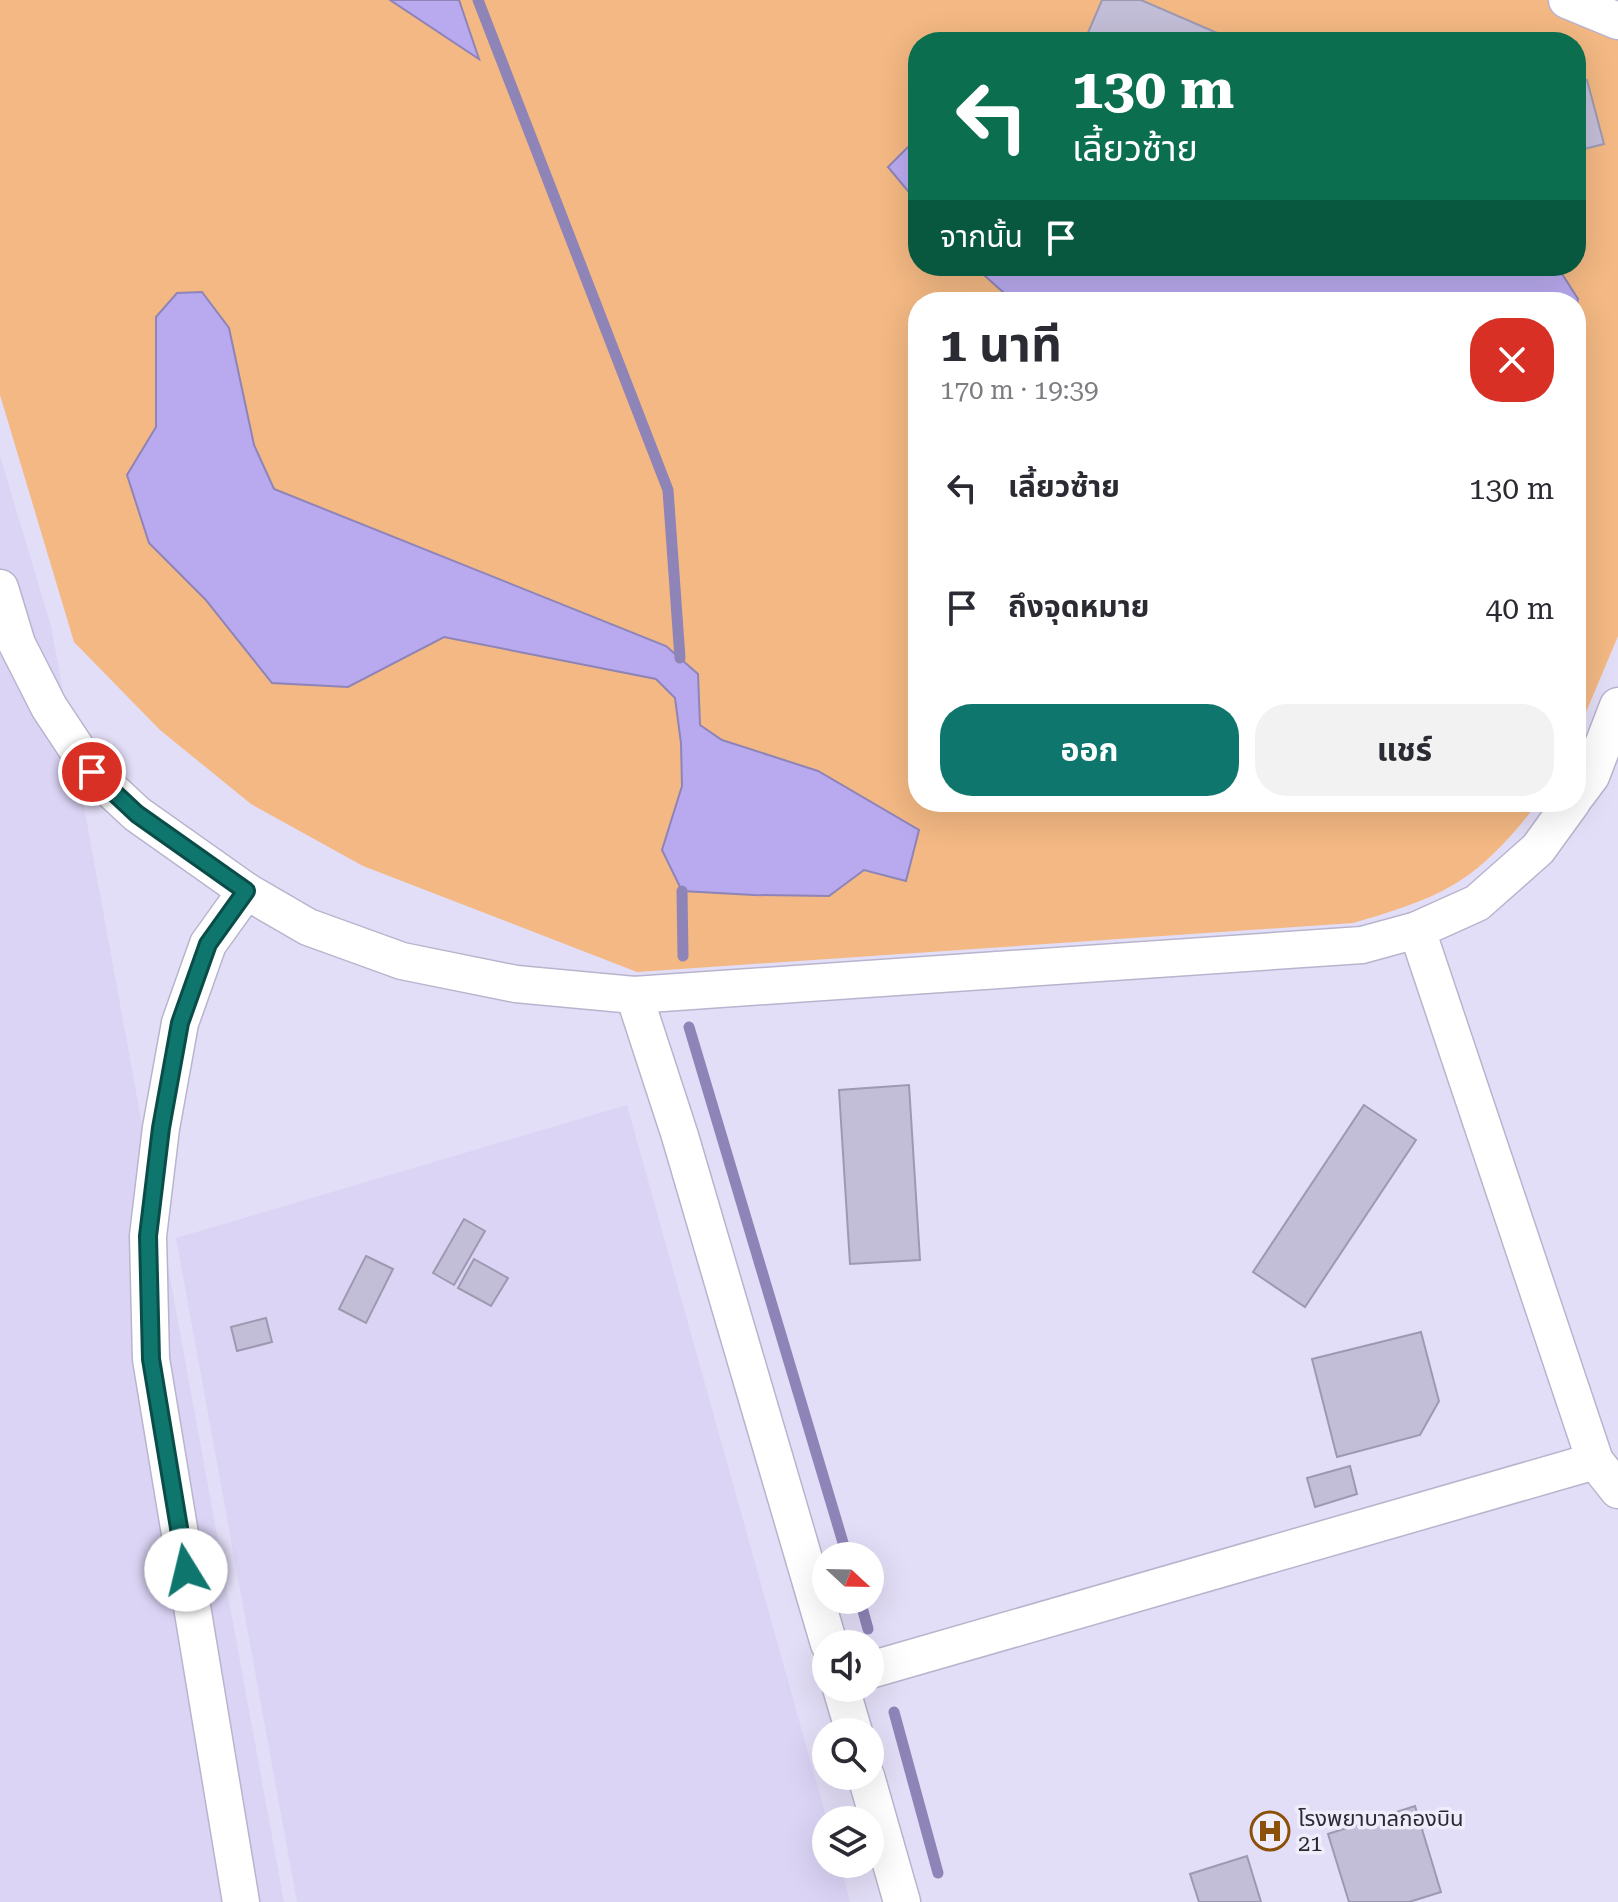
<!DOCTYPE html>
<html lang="th">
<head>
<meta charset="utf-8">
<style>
	:root { --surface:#fff; --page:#f2f2f3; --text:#2b2b33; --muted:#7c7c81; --accent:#0f766e }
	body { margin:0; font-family:"Roboto Serif","Noto Sans Thai",serif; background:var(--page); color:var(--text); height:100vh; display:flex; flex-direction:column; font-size:30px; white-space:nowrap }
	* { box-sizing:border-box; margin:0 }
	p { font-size:26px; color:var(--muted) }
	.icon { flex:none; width:44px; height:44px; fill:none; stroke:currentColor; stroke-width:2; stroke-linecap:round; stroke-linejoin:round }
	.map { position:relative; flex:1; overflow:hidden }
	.panel { position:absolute; left:908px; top:292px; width:678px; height:520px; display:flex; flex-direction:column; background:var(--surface); border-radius:32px; box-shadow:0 8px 32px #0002 }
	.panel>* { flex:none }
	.banner { position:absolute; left:908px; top:32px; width:678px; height:244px; border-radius:32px; box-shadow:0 8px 32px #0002; background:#0b6e4f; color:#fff; overflow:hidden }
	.needle { width:52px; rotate:112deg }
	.controls { position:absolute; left:812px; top:1542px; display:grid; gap:16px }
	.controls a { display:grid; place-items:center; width:72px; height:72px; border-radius:50%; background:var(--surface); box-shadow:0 8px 32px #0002; font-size:40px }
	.pin { position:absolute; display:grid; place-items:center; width:68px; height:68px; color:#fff; margin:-34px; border:4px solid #fff; border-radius:50%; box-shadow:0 2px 8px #0007 }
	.me { position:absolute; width:88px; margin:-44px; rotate:351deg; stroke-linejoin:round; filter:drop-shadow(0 0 6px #0008) }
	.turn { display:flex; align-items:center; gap:28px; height:168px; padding:0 32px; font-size:36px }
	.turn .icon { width:104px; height:104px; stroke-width:2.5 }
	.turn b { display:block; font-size:56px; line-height:68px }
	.then { display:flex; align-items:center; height:76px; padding:0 32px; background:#0003; gap:16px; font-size:30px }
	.round { display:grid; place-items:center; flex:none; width:84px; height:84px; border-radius:32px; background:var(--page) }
	.headline { display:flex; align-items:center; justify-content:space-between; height:136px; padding:0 32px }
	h1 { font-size:48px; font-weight:700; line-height:60px }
	.primary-button { display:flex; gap:16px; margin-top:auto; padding:16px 32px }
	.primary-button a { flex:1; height:92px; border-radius:32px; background:var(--accent); color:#fff; font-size:32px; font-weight:700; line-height:92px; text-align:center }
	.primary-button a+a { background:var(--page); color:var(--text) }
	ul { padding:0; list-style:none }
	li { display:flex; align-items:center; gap:24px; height:120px; padding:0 32px }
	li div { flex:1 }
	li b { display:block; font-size:30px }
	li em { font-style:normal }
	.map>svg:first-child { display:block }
	.built { fill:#dbd4f5 }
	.green { fill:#f3b883; fill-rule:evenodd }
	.water { fill:#b9aaef; stroke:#8e84b7; stroke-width:2 }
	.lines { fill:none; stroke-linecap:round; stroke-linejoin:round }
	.stream { stroke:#8e84b7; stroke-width:11 }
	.building { fill:#c3bed7; stroke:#9e99b1; stroke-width:2 }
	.minor-casing { stroke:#b9b4cd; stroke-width:39 }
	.minor { stroke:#fff; stroke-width:36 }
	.route-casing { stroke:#0a4d48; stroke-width:20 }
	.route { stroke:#0f766e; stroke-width:14 }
	.labels { text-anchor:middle; stroke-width:7; stroke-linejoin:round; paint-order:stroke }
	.poi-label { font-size:22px; fill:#2b2a33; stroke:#efedfc; text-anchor:start }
</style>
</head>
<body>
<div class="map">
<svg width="1618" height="1902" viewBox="0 0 1618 1902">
	<rect width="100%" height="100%" fill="#e3def7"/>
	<g class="built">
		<path d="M0 456 51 626 284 1902H0Z"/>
		<path d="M627 1105 827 1820 826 1864H840L850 1902H297L176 1238Z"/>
	</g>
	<path class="green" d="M0 0H1618V636L1576 736V302H918V802H1538C1517 831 1485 867 1453 885 1422 903 1387 913 1353 923L637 972 363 866 251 804 160 730 74 642 0 395ZM918 42H1576V266H918Z"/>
	<g class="water">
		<path d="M390 0H459L479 59Z"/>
		<path d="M918 137V203L888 167Z"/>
		<path d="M974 266H1557L1578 299 1576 309V302H1014Z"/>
		<path d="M202 292 229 328 254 445 274 489 666 646 698 674 700 725 722 740 818 771 919 830 906 881 864 870 829 896 754 895 682 891 662 850 682 786 681 743 675 698 656 679 444 637 348 687 272 683 205 599 149 543 127 475 156 427V317L177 293Z"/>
	</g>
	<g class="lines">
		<g class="stream">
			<path d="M478 0 668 490 680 658"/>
			<path d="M682 891 683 956"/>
			<path d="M689 1027 847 1556"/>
			<path d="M860 1600 868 1629"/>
			<path d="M894 1712 938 1873"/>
		</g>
	</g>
	<g class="building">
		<path d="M1102 0H1141L1238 42H1084Z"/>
		<path d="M1587 80 1604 144 1576 151V83Z"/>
		<path d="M909 1085 920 1260 850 1264 839 1090Z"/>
		<path d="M1364 1105 1416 1140 1305 1307 1253 1272Z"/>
		<path d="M464 1219 485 1231 454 1285 433 1273Z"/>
		<path d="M366 1256 393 1269 366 1323 339 1309Z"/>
		<path d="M474 1259 508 1278 491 1306 458 1288Z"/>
		<path d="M266 1318 272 1342 237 1351 231 1327Z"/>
		<path d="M1421 1332 1439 1401 1420 1435 1337 1457 1312 1359Z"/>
		<path d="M1350 1466 1357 1494 1315 1507 1307 1478Z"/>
		<path d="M1415 1806 1441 1892 1409 1902H1349L1328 1834Z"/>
		<path d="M1247 1856 1261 1902H1199L1190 1874Z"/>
	</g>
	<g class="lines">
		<g class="minor-casing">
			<g id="minor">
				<path d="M1567 0 1618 21"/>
				<path d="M0 588 17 644 49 707 92 772 137 814 246 891 308 927 402 961 516 984 634 995 1362 945 1417 930 1477 903 1538 849 1572 802"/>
				<path d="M1576 796 1591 776 1618 706"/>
				<path d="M1417 930 1595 1461 1618 1490"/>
				<path d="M634 995 680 1136 829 1644"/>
				<path d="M870 1670 1595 1461"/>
				<path d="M841 1688 854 1732"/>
				<path d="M866 1776 902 1902"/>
				<path d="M241 1902 151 1359 148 1236 161 1128 180 1023 208 944 246 891"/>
			</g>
		</g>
		<use href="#minor" class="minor"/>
	</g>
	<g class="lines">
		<g class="route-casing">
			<path id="route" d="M92 772 137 814 246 891 208 944 180 1023 161 1128 148 1236 151 1359 186 1570"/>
		</g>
		<use href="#route" class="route"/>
	</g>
	<defs>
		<g id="hospital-ring" transform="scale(2)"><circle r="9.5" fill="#efedfc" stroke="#8b510b" stroke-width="1.5"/><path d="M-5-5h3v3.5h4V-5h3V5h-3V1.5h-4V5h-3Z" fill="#8b510b"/></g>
	</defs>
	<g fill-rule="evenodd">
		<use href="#hospital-ring" x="1270" y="1831"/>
	</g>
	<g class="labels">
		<g class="poi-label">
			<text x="1298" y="1826">โรงพยาบาลกองบิน<tspan x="1298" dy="25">21</tspan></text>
		</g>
	</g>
</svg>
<div class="controls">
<a><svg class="needle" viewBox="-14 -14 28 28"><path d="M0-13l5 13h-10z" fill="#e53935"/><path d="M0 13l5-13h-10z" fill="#7c7c81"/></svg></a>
<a><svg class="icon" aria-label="sound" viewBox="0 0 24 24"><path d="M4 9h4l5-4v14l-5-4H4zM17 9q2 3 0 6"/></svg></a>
<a><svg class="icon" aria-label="search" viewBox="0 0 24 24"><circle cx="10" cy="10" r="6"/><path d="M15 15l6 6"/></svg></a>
<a><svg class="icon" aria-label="layers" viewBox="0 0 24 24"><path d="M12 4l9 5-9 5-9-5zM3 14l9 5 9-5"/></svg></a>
</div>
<div class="pin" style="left:92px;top:772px;background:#d93025"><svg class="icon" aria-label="arrive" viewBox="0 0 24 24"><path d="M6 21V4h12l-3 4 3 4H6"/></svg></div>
<svg class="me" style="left:186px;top:1570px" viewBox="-20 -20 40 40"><circle r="19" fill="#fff"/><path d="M0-13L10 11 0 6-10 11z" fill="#0f766e"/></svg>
<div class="banner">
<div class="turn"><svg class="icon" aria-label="left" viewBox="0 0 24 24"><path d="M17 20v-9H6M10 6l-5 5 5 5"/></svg><div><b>130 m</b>เลี้ยวซ้าย</div></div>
<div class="then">จากนั้น<svg class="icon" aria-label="arrive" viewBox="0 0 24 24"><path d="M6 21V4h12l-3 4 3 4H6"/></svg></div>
</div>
<section class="panel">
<div class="headline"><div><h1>1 นาที</h1><p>170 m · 19:39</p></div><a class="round" style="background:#d93025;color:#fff"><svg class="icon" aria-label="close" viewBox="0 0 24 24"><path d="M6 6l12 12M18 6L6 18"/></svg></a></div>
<ul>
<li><svg class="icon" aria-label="left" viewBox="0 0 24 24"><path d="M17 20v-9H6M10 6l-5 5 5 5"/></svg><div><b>เลี้ยวซ้าย</b></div><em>130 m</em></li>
<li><svg class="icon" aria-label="arrive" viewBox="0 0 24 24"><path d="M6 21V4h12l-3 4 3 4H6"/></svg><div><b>ถึงจุดหมาย</b></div><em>40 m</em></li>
</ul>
<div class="primary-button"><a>ออก</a><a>แชร์</a></div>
</section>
</div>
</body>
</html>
